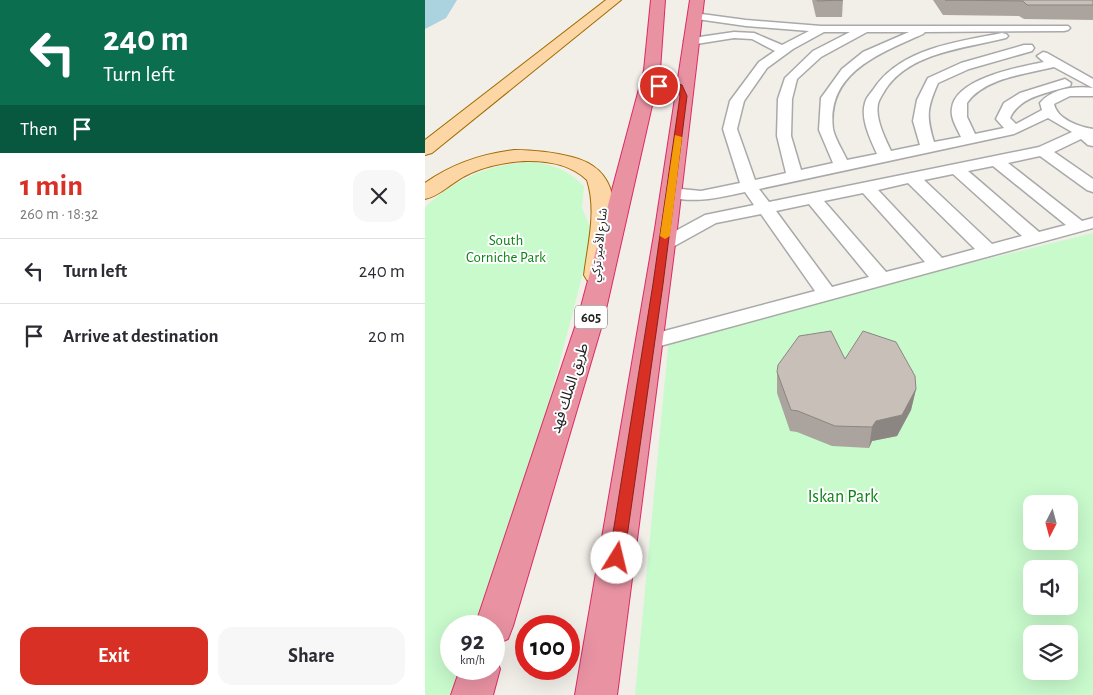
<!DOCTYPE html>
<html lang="en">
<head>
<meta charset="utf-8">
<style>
	:root { --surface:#fff; --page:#f7f7f7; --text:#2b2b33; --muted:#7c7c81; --line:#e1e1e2; --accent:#d93025 }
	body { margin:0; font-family:"Alegreya Sans","Noto Sans Arabic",sans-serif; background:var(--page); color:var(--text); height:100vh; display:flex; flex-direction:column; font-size:19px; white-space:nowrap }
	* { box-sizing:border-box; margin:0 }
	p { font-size:16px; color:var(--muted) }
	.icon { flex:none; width:28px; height:28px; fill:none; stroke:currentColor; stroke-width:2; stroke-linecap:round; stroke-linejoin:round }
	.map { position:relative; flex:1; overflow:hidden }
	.sheet { display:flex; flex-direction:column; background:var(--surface); width:425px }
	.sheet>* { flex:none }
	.top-card { background:#0b6e4f; color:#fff; overflow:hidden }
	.needle { width:32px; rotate:186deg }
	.controls { position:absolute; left:598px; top:495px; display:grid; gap:10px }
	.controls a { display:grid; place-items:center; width:55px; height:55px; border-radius:10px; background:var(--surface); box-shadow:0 5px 20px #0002; font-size:25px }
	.speed { position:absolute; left:15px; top:615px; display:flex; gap:10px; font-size:25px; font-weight:700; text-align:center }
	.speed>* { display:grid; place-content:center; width:65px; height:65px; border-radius:50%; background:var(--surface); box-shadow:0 5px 20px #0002; line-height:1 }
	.speed small { font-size:12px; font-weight:400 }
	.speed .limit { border:8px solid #d22; background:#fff; color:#111 }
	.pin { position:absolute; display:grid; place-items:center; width:42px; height:42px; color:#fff; margin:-21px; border:2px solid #fff; border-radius:50%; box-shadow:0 1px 5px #0007 }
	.me { position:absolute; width:55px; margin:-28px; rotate:9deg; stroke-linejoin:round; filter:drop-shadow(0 0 4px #0008) }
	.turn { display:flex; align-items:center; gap:18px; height:105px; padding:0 20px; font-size:22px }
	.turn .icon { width:65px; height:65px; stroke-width:2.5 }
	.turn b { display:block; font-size:35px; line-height:42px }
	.then { display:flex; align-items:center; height:48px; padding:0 20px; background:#0003; gap:10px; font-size:19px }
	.round { display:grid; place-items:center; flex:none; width:52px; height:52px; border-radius:15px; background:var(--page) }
	.summary { display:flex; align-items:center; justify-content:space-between; height:85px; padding:0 20px }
	h1 { font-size:30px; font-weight:700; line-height:38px; color:var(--accent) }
	.action { display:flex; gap:10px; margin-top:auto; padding:10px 20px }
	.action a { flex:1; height:58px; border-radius:15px; background:var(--accent); color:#fff; font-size:20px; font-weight:700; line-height:58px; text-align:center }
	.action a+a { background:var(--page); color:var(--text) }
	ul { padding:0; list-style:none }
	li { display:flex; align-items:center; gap:15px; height:65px; padding:0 20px; border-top:1px solid var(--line) }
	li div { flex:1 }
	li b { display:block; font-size:19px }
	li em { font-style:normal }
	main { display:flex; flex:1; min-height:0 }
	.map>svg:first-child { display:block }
	.park { fill:#c8facc; fill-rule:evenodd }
	.water { fill:#aad3df }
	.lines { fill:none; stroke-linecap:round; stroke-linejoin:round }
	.street-casing { stroke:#a9a9a9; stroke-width:3 }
	.primary-casing { stroke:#a06b00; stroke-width:2 }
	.highway-casing { stroke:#dc2a67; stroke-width:2 }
	.street { fill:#fff; fill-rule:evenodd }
	.primary { fill:#fcd6a4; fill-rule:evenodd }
	.highway { fill:#e892a2; fill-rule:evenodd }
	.wall { fill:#aba49e }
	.shaded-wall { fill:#8b8681 }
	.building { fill:#c7bfb8; stroke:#8b8681 }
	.route { fill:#d93025; stroke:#8d1f18 }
	.slow { fill:#f59e0b }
	.labels { text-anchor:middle; stroke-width:4; stroke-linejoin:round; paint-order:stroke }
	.far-street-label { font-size:12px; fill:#222; stroke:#fff }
	.shield { fill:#fff; stroke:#646464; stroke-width:1 }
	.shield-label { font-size:14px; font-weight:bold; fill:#222 }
	.park-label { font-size:15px; fill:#0c8416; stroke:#fff }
	.street-label { font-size:15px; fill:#222; stroke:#fff }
	.near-park-label { font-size:18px; fill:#0c8416; stroke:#fff }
</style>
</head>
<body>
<main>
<section class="sheet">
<div class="top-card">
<div class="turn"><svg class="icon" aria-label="left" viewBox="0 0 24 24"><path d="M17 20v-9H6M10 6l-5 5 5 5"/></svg><div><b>240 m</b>Turn left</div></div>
<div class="then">Then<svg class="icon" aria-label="arrive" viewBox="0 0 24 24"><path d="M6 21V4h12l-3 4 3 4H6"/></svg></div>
</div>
<div class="summary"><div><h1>1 min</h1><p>260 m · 18:32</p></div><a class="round"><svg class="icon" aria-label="close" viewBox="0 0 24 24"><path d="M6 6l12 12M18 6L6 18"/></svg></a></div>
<ul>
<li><svg class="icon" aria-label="left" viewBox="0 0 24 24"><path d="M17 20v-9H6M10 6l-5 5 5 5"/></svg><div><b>Turn left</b></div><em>240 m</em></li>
<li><svg class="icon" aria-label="arrive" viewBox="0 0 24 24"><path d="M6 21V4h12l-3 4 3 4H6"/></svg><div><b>Arrive at destination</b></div><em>20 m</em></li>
</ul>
<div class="action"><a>Exit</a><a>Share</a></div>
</section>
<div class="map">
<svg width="668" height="695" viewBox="0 0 668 695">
	<rect width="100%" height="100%" fill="#f2efe9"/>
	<g class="park">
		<path d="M109 162C132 166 142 170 159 186L157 208 168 234 66 626H26V669H55L48 695H0V207C34 177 64 164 109 162Z"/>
		<path d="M668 233V695H210L244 337ZM606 504H644V541H606ZM606 569H644V606H606ZM606 634H644V671H606Z"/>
	</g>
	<path class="water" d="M0 0H32L21 18 0 29Z"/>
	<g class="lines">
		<g class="street-casing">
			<path id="street" d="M269 13 321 20 396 26H643L645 28 643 30 639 31 500 32 498 34C456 53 401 72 408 129 410 139 418 151 422 160L452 154C446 140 435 119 440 103 441 98 445 94 448 90 475 48 532 42 577 33L581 34 583 36 581 38C542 48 484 52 460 90 458 94 454 99 453 104 450 119 460 138 466 151L495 145 488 121 492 100 503 78 536 63 599 45H607L609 48 607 51 544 69 513 83C502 108 501 116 509 142L536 137C532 128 525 118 527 108 531 78 595 67 619 62L612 56 618 52 622 53 668 79V88L629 67C601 74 559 78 542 103V117L550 134 579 128 571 119 579 103 595 93 640 79 646 83 645 86C623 93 595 96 585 118L591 124 617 110 615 103C627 88 651 86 668 88V96H645L629 104C632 119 654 127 668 129V146L663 145 656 139 629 152 668 179V192L662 190 615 156 583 163 657 221 668 218V228L224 349 217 347 213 342 217 337 390 291 336 214 291 223 244 249 238 250 232 249 229 245 232 241 280 215 329 205 320 192C291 198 270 204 240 196L238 193 240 190 246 188 276 191 315 183 298 129 305 101 334 62 350 51 327 39 309 38 265 45 261 43 259 41 261 39 309 32 329 33 357 45 384 31 321 26 265 18 264 16 265 14ZM399 32H425L388 51 360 78 353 99 352 136 361 173 330 180 312 129 319 101 342 68 368 49ZM442 32H484L438 52 417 69 396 98 394 130 408 163 376 170 366 136 367 99 372 79 396 57ZM623 118 647 132 614 147 344 202 334 189 589 134ZM568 166 641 225 614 232 543 171ZM528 174 597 236 567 244 499 180ZM483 183 550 249 517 258 453 190ZM438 193 500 262 461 272 399 201ZM384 204 444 277 407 287 351 211Z"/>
		</g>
		<g class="primary-casing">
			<g id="primary">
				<path d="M181 0H196L7 153 0 155V140Z"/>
				<path d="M89 150C109 150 127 152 147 157 206 172 187 229 183 275L180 280 171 283 162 280 159 275C163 243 172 211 162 180 133 152 72 159 40 176 26 183 15 196 0 199V183C27 164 56 154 89 150Z"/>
			</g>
		</g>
		<g class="highway-casing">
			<g id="highway">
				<path d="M226 0H240L235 70 179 318 88 626 83 639 69 645V626H50L153 318 219 70Z"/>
				<path d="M265 0H279L252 229 192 695H150L230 229Z"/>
				<path d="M69 655 75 669 68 695H26L35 669H69Z"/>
			</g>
		</g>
		<use href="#street" class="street"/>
		<use href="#primary" class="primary"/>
		<use href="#highway" class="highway"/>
	</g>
	<g class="wall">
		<path d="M387 0H418L417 17H391Z"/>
		<path d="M508 0H668V20L599 19 594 16 518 15Z"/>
		<path d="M420 359 491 389 486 410 472 436 447 441 444 448 407 446 372 432 365 431 352 393V372Z"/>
	</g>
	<path class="shaded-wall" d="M491 389 486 410 472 436 447 441 444 448 447 427 451 421Z"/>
	<g class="building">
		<path d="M392 0H418L392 1Z"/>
		<path d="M520 0H668V5H602L598 1Z"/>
		<path d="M406 331 420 359 438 331 471 342 490 376 491 389 477 415 451 421 447 427 410 426 373 411 366 410 352 372 353 365 374 336Z"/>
	</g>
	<path class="route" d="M243 82 257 85 262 96 238 284 199 558 197 563 192 565 186 563 184 558 228 284 255 96 251 88 243 86 234 88 230 86Z"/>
	<path class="slow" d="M250 135 257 137 245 236 240 239 235 236Z"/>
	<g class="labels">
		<g class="far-street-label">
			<text transform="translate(174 245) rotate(-84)" y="4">شارع الأمير تركي</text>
		</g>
		<rect class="shield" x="150" y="305.5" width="32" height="23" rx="4"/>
		<g class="shield-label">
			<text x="166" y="322">605</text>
		</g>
		<g class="park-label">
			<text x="81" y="245">South<tspan x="81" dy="17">Corniche Park</tspan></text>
		</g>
		<g class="street-label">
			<text transform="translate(144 388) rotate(-72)" y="5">طريق الملك فهد</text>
		</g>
		<g class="near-park-label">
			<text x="418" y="502">Iskan Park</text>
		</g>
	</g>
</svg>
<div class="controls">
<a><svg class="needle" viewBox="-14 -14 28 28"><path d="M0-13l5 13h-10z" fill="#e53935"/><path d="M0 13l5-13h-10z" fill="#7c7c81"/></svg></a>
<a><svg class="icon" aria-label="sound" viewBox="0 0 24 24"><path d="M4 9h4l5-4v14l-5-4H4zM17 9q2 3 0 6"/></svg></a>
<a><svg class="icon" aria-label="layers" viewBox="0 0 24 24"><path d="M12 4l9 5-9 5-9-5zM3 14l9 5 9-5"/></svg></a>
</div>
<div class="speed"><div>92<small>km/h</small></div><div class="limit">100</div></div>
<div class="pin" style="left:234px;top:86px;background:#d93025"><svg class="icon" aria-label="arrive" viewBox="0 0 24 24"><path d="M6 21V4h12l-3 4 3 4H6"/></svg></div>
<svg class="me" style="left:192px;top:558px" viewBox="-20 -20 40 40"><circle r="19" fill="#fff"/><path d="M0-13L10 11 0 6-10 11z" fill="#d93025"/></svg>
</div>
</main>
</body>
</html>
